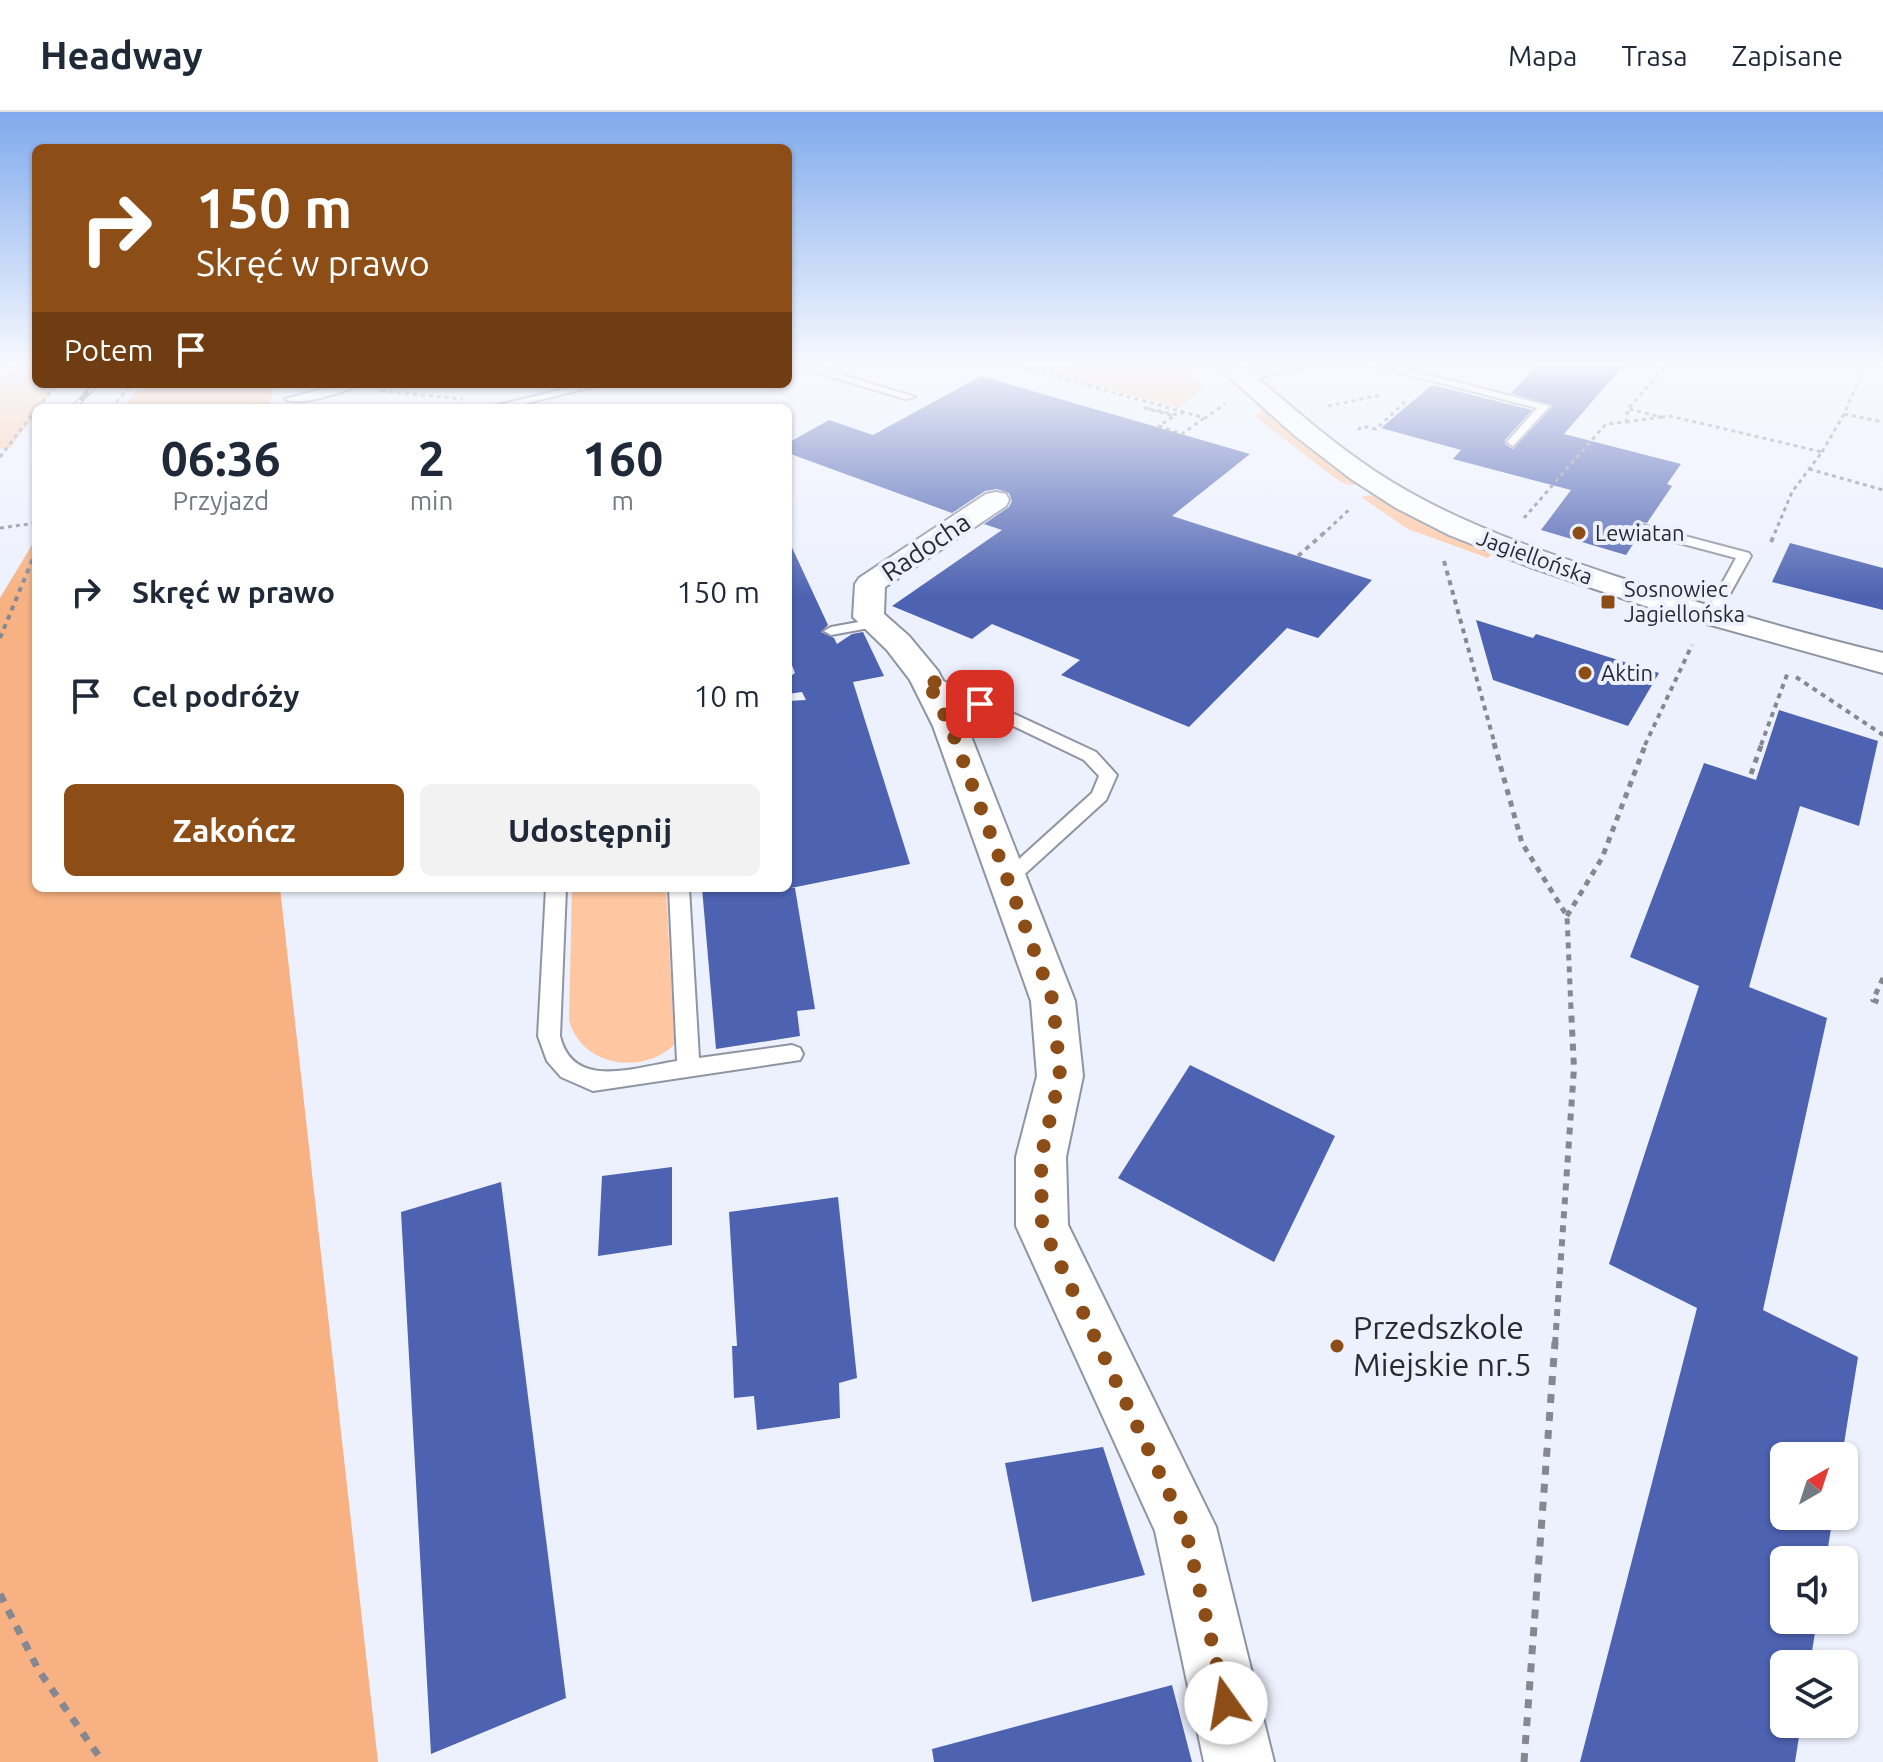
<!DOCTYPE html>
<html lang="pl">
<head>
<meta charset="utf-8">
<style>
	:root { --surface:#fff; --page:#f2f2f3; --text:#1f2937; --muted:#747a83; --line:#e0e1e3; --accent:#8d4d17 }
	body { margin:0; font-family:Ubuntu,sans-serif; background:var(--page); color:var(--text); height:100vh; display:flex; flex-direction:column; font-size:30px; white-space:nowrap }
	* { box-sizing:border-box; margin:0 }
	p { font-size:26px; color:var(--muted) }
	.icon { flex:none; width:44px; height:44px; fill:none; stroke:currentColor; stroke-width:2; stroke-linecap:round; stroke-linejoin:round }
	.map { position:relative; flex:1; overflow:hidden }
	.drawer { position:absolute; left:32px; top:292px; width:760px; height:488px; display:flex; flex-direction:column; background:var(--surface); border-radius:12px; box-shadow:0 2px 6px #0004 }
	.drawer>* { flex:none }
	.guide { position:absolute; left:32px; top:32px; width:760px; height:244px; border-radius:12px; box-shadow:0 2px 6px #0004; background:#8d4d17; color:#fff; overflow:hidden }
	.needle { width:52px; rotate:39deg }
	.buttons { position:absolute; left:1770px; top:1330px; display:grid; gap:16px }
	.buttons a { display:grid; place-items:center; width:88px; height:88px; border-radius:12px; background:var(--surface); box-shadow:0 2px 6px #0004; font-size:40px }
	.pin { position:absolute; display:grid; place-items:center; width:68px; height:68px; color:#fff; margin:-34px; border-radius:16px; box-shadow:0 4px 12px #0006 }
	.me { position:absolute; width:88px; margin:-44px; rotate:347deg; stroke-linejoin:round; filter:drop-shadow(0 0 6px #0008) }
	.turn { display:flex; align-items:center; gap:28px; height:168px; padding:0 32px; font-size:36px }
	.turn .icon { width:104px; height:104px; stroke-width:2.5 }
	.turn b { display:block; font-size:56px; line-height:68px }
	.then { display:flex; align-items:center; height:76px; padding:0 32px; background:#0003; gap:16px; font-size:30px }
	.eta { display:flex; justify-content:space-evenly; align-items:center; height:136px; text-align:center }
	.eta b { font-size:48px; font-weight:700; line-height:56px }
	.button { display:flex; gap:16px; margin-top:auto; padding:16px 32px }
	.button a { flex:1; height:92px; border-radius:12px; background:var(--accent); color:#fff; font-size:32px; font-weight:700; line-height:92px; text-align:center }
	.button a+a { background:var(--page); color:var(--text) }
	ul { padding:0; list-style:none }
	li { display:flex; align-items:center; gap:24px; height:104px; padding:0 32px }
	li div { flex:1 }
	li b { display:block; font-size:30px }
	li em { font-style:normal }
	header { display:flex; align-items:center; gap:48px; box-sizing:border-box; height:112px; padding:0 40px; background:var(--surface); border-bottom:2px solid var(--line) }
	header strong { font-size:38px }
	nav { display:flex; gap:44px; margin-inline-start:auto; font-size:28px }
	.map>svg:first-child { display:block }
	.green { fill:#fec7a2 }
	.forest { fill:#f7b182 }
	.building { fill:#4d62b1 }
	.lines { fill:none; stroke-linecap:round; stroke-linejoin:round }
	.service-casing { stroke:#8f94a2; stroke-width:4 }
	.minor-casing { stroke:#8f94a2; stroke-width:4 }
	.tertiary-casing { stroke:#8f94a2; stroke-width:4 }
	.path-far4 { stroke:#858891; stroke-width:3; stroke-dasharray:4 4; stroke-linecap:butt }
	.path-far3 { stroke:#858891; stroke-width:4; stroke-dasharray:5 5; stroke-linecap:butt }
	.path-far2 { stroke:#858891; stroke-width:5; stroke-dasharray:6 6; stroke-linecap:butt }
	.path-far1 { stroke:#858891; stroke-width:6; stroke-dasharray:7 7; stroke-linecap:butt }
	.path { stroke:#858891; stroke-width:7; stroke-dasharray:9 9; stroke-linecap:butt }
	.service { fill:#fff; fill-rule:evenodd }
	.minor { fill:#fff; fill-rule:evenodd }
	.tertiary { fill:#fff; fill-rule:evenodd }
	.rail-casing { stroke:#4d5057; stroke-width:6 }
	.rail { stroke:#edf1fe; stroke-width:4; stroke-dasharray:11; stroke-linecap:butt }
	.route { stroke:#8d4d17; stroke-width:14; stroke-dasharray:0 25.2 }
	.poi-dot { fill:#8d4d17; stroke:#edf1fe; stroke-width:3 }
	.labels { text-anchor:middle; stroke-width:8; stroke-linejoin:round; paint-order:stroke }
	.far-poi-label { font-size:22px; fill:#292b31; stroke:#edf1fe; text-anchor:start }
	.far-street-label { font-size:22px; fill:#292b31; stroke:#edf1fe }
	.street-label { font-size:26px; fill:#292b31; stroke:#edf1fe }
	.near-poi-label { font-size:32px; fill:#292b31; stroke:#edf1fe; text-anchor:start }
</style>
</head>
<body>
<header>
<strong>Headway</strong>
<nav><a>Mapa</a><a>Trasa</a><a>Zapisane</a></nav>
</header>
<div class="map">
<svg width="1883" height="1650" viewBox="0 0 1883 1650">
	<rect width="100%" height="100%" fill="#edf1fe"/>
	<g class="green">
		<path d="M13 254H36V272H58L40 296H36V302L10 336 0 337V270Z"/>
		<path d="M1183 254 1205 275 1179 296 1028 255Z"/>
		<path d="M1259 297 1265 299 1356 373 1345 372 1335 366 1254 304 1261 299Z"/>
		<path d="M1371 383 1443 420 1492 441 1488 446 1408 417 1361 385Z"/>
		<path d="M572 776H666L674 924V933C641 964 581 954 569 908Z"/>
	</g>
	<g class="forest">
		<path d="M142 272H276L268 296H123Z"/>
		<path d="M36 426V776H280L378 1650H0V486Z"/>
	</g>
	<g class="building">
		<path d="M1537 254H1623L1564 322 1681 352 1667 372 1672 374 1647 411 1642 410 1633 416 1639 423 1626 443 1541 418 1571 378 1453 347 1461 338 1381 316 1432 273 1532 298 1505 328V332L1513 337 1553 294 1511 281Z"/>
		<path d="M981 264 1250 342 1172 404 1372 468 1318 526 1287 516 1189 615 1061 563 1080 548 992 512 972 527 892 494 1002 418 984 412 1009 395 1012 389 1009 381 997 377 985 379 952 401 788 341V331L829 308 873 323Z"/>
		<path d="M788 427 828 513 821 520 834 526 837 532 852 522 863 520 884 564 853 570 910 752 791 776H795L815 897 797 899 800 924 716 937 702 776H788V589L806 588 802 580 788 582V566L795 561 788 543Z"/>
		<path d="M1790 431 1883 456V498L1772 470Z"/>
		<path d="M1476 508 1533 526 1536 522 1659 561 1628 614 1493 568Z"/>
		<path d="M1779 598 1878 629 1859 714 1800 694 1749 875 1827 906 1763 1198 1858 1245 1842 1344H1784V1404H1833L1826 1448H1784V1508H1817L1810 1552H1784V1612H1801L1795 1650H1580L1697 1196 1609 1152 1699 874 1630 845 1704 651 1756 668Z"/>
		<path d="M1190 953 1335 1024 1274 1150 1118 1066Z"/>
		<path d="M672 1055V1133L598 1144 602 1064Z"/>
		<path d="M501 1070 566 1586 431 1642 401 1100Z"/>
		<path d="M838 1085 857 1266 839 1271 840 1306 757 1318 754 1284 734 1286 732 1234H737L729 1100Z"/>
		<path d="M1103 1335 1145 1463 1032 1490 1005 1351Z"/>
		<path d="M1172 1573 1192 1650H934L932 1637Z"/>
	</g>
	<g class="lines">
		<g class="service-casing">
			<g id="service">
				<path d="M796 254H813L915 285 905 287Z"/>
				<path d="M1287 254H1309L1243 269 1238 266Z"/>
				<path d="M1375 254H1394L1550 294 1513 334 1507 330 1537 296Z"/>
				<path d="M342 272H359C347 280 298 295 285 287Z"/>
				<path d="M585 272H605L507 296H486Z"/>
				<path d="M1643 413 1749 441 1751 444 1716 507H1706L1704 504 1736 446 1638 420 1636 417Z"/>
				<path d="M875 507 880 508V514L831 523 824 519 831 515Z"/>
				<path d="M926 561 1096 640 1117 663 1106 688 1016 770H1002L999 765 1092 681 1099 664 1084 648 920 569 918 566Z"/>
				<path d="M546 776H566L560 924C573 979 635 955 677 949L669 776H689L699 946 792 933 800 936 803 942 800 948 593 979 561 965 547 949 538 924Z"/>
			</g>
		</g>
		<g class="minor-casing">
			<path id="minor" d="M996 380 1006 382 1009 388 1006 394 885 475 884 502 909 524 938 559 967 614 1075 889 1083 964 1066 1045 1068 1113 1216 1415 1274 1650H1204L1155 1419 1016 1114V1045L1037 964 1031 889 933 614 910 568 887 538 853 505 855 472 859 466 986 382Z"/>
		</g>
		<g class="tertiary-casing">
			<path id="tertiary" d="M1217 254H1243C1291 294 1338 337 1392 370 1461 412 1538 438 1615 464 1703 493 1793 519 1883 541V561L1657 498 1530 455 1449 423 1396 396 1351 367 1294 323Z"/>
		</g>
		<g class="path-far4">
			<path d="M1019 254 1205 306 1225 292"/>
			<path d="M381 279 463 287"/>
			<path d="M1328 294 1381 283"/>
			<path d="M37 296 57 272"/>
			<path d="M111 296 132 272"/>
			<path d="M1184 300 1178 303 1145 296 1174 304 1159 314 1182 322 1204 306"/>
			<path d="M1844 302 1883 310"/>
			<path d="M1661 305 1670 304 1822 340 1792 380 1774 423"/>
			<path d="M1626 310 1661 305 1629 297"/>
			<path d="M1358 318 1362 314 1376 317 1407 288"/>
			<path d="M1822 340 1844 302 1865 254"/>
			<path d="M0 345 36 297"/>
			<path d="M1809 357 1883 378"/>
			<path d="M1524 406 1606 312 1626 310 1628 297 1665 254"/>
			<path d="M0 416 36 411"/>
			<path d="M1322 423 1351 396"/>
		</g>
		<g class="path-far3">
			<path d="M1771 430 1775 421"/>
			<path d="M1298 444 1324 421"/>
			<path d="M1444 449 1495 633"/>
			<path d="M0 526 36 439"/>
			<path d="M1796 565 1883 623"/>
			<path d="M1645 633 1692 533"/>
			<path d="M1761 633 1788 560"/>
		</g>
		<g class="path-far2">
			<path d="M1494 631 1522 731 1567 804 1571 898"/>
			<path d="M1751 662 1762 631"/>
			<path d="M1567 804 1602 746 1646 631"/>
			<path d="M1883 866 1873 888 1883 892"/>
		</g>
		<path class="path-far1" d="M1555 1232 1574 956 1571 896"/>
		<g class="path">
			<path d="M0 1482 39 1559 103 1650"/>
			<path d="M1524 1650 1555 1230"/>
		</g>
		<use href="#service" class="service"/>
		<use href="#minor" class="minor"/>
		<use href="#tertiary" class="tertiary"/>
		<g class="rail-casing">
			<path id="rail" d="M73 296 96 272"/>
		</g>
		<use href="#rail" class="rail"/>
	</g>
	<linearGradient id="sky" x2="0" y2="1"><stop stop-color="#7faaec"/><stop offset="0.52" stop-color="#f7f9ff"/><stop offset="1" stop-color="#f7f9ff" stop-opacity="0"/></linearGradient>
	<rect width="1883" height="485" fill="url(#sky)"/>
	<g class="lines">
		<path class="route" d="M980 592 926 566 950 614 1053 889 1060 964 1041 1045 1042 1114 1185 1415 1226 1591"/>
	</g>
	<g class="poi-dot">
		<circle cx="1579" cy="421" r="8"/>
		<rect x="1600" y="482" width="16" height="16" rx="4"/>
		<circle cx="1585" cy="561" r="8"/>
		<circle cx="1337" cy="1234" r="8"/>
	</g>
	<g class="labels">
		<g class="far-poi-label">
			<text x="1595" y="429">Lewiatan</text>
			<text x="1624" y="485">Sosnowiec<tspan x="1624" dy="25">Jagiellońska</tspan></text>
			<text x="1601" y="569">Aktin</text>
		</g>
		<g class="far-street-label">
			<text transform="translate(1535 445) rotate(20)" y="8">Jagiellońska</text>
		</g>
		<g class="street-label">
			<text transform="translate(926 435) rotate(-34)" y="9">Radocha</text>
		</g>
		<g class="near-poi-label">
			<text x="1353" y="1227">Przedszkole<tspan x="1353" dy="37">Miejskie nr.5</tspan></text>
		</g>
	</g>
</svg>
<div class="buttons">
<a><svg class="needle" viewBox="-14 -14 28 28"><path d="M0-13l5 13h-10z" fill="#e53935"/><path d="M0 13l5-13h-10z" fill="#747a83"/></svg></a>
<a><svg class="icon" aria-label="sound" viewBox="0 0 24 24"><path d="M4 9h4l5-4v14l-5-4H4zM17 9q2 3 0 6"/></svg></a>
<a><svg class="icon" aria-label="layers" viewBox="0 0 24 24"><path d="M12 4l9 5-9 5-9-5zM3 14l9 5 9-5"/></svg></a>
</div>
<div class="pin" style="left:980px;top:592px;background:#d93025"><svg class="icon" aria-label="arrive" viewBox="0 0 24 24"><path d="M6 21V4h12l-3 4 3 4H6"/></svg></div>
<svg class="me" style="left:1226px;top:1591px" viewBox="-20 -20 40 40"><circle r="19" fill="#fff"/><path d="M0-13L10 11 0 6-10 11z" fill="#8d4d17"/></svg>
<div class="guide">
<div class="turn"><svg class="icon" aria-label="right" viewBox="0 0 24 24"><path d="M7 20v-9h11M14 6l5 5-5 5"/></svg><div><b>150 m</b>Skręć w prawo</div></div>
<div class="then">Potem<svg class="icon" aria-label="arrive" viewBox="0 0 24 24"><path d="M6 21V4h12l-3 4 3 4H6"/></svg></div>
</div>
<section class="drawer">
<div class="eta">
<div><b>06:36</b><p>Przyjazd</p></div>
<div><b>2</b><p>min</p></div>
<div><b>160</b><p>m</p></div>
</div>
<ul>
<li><svg class="icon" aria-label="right" viewBox="0 0 24 24"><path d="M7 20v-9h11M14 6l5 5-5 5"/></svg><div><b>Skręć w prawo</b></div><em>150 m</em></li>
<li><svg class="icon" aria-label="arrive" viewBox="0 0 24 24"><path d="M6 21V4h12l-3 4 3 4H6"/></svg><div><b>Cel podróży</b></div><em>10 m</em></li>
</ul>
<div class="button"><a>Zakończ</a><a>Udostępnij</a></div>
</section>
</div>
</body>
</html>
